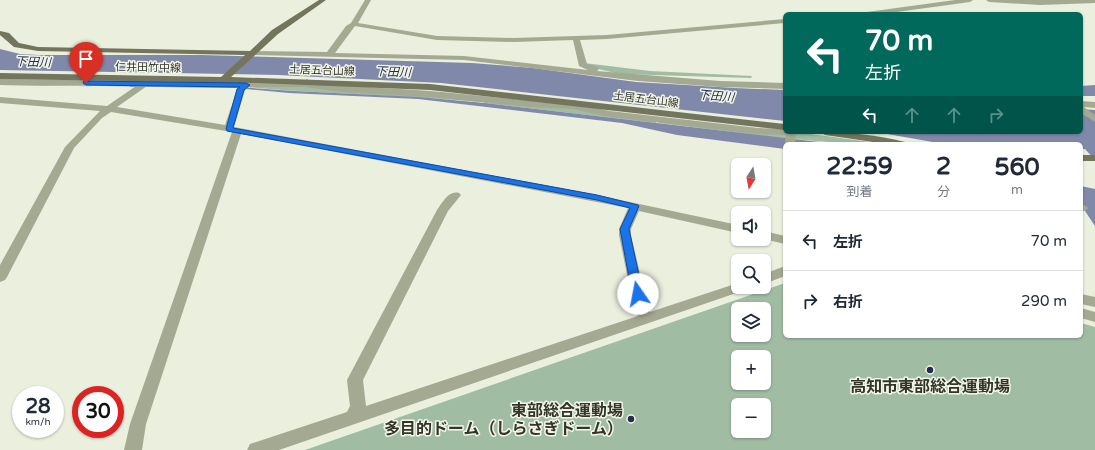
<!DOCTYPE html>
<html lang="ja">
<head>
<meta charset="utf-8">
<style>
	:root { --surface:#fff; --page:#f6f6f7; --text:#1f2937; --muted:#747a83; --line:#e0e1e3 }
	body { margin:0; font-family:"Varela Round","Noto Sans JP",sans-serif; background:var(--page); color:var(--text); height:100vh; display:flex; flex-direction:column; font-size:15px; white-space:nowrap }
	* { box-sizing:border-box; margin:0 }
	p { font-size:13px; color:var(--muted) }
	.icon { flex:none; width:22px; height:22px; fill:none; stroke:currentColor; stroke-width:2; stroke-linecap:round; stroke-linejoin:round }
	.map { position:relative; flex:1; overflow:hidden }
	.panel { position:absolute; left:783px; top:142px; width:300px; height:196px; display:flex; flex-direction:column; background:var(--surface); border-radius:6px; box-shadow:0 1px 3px #0004 }
	.panel>* { flex:none }
	.hud { position:absolute; left:783px; top:12px; width:300px; height:122px; border-radius:6px; box-shadow:0 1px 3px #0004; background:#00695c; color:#fff; overflow:hidden }
	.needle { width:26px; rotate:191deg }
	.buttons { position:absolute; left:731px; top:158px; display:grid; gap:8px }
	.buttons a { display:grid; place-items:center; width:40px; height:40px; border-radius:6px; background:var(--surface); box-shadow:0 1px 3px #0004; font-size:20px }
	.speed { position:absolute; left:12px; top:386px; display:flex; gap:8px; font-size:20px; font-weight:700; text-align:center }
	.speed>* { display:grid; place-content:center; width:52px; height:52px; border-radius:50%; background:var(--surface); box-shadow:0 1px 3px #0004; line-height:1 }
	.speed small { font-size:10px; font-weight:400 }
	.speed .limit { border:6px solid #d22; background:#fff; color:#111 }
	.pin { position:absolute; display:grid; place-items:center; width:34px; height:34px; color:#fff; margin:-41px -17px; border-radius:50% 50% 50% 0; rotate:-45deg; box-shadow:0 0 4px #0007 }
	.pin .icon { rotate:45deg }
	.me { position:absolute; width:44px; margin:-22px; rotate:348deg; stroke-linejoin:round; filter:drop-shadow(0 0 3px #0008) }
	.turn { display:flex; align-items:center; gap:14px; height:84px; padding:0 16px; font-size:18px }
	.turn .icon { width:52px; height:52px; stroke-width:2.5 }
	.turn b { display:block; font-size:28px; line-height:34px }
	.lanes { display:flex; align-items:center; height:38px; padding:0 16px; background:#0003; justify-content:center; gap:20px; direction:ltr }
	.lanes .off { opacity:.35 }
	.eta { display:flex; justify-content:space-evenly; align-items:center; height:68px; text-align:center }
	.eta b { font-size:24px; font-weight:700; line-height:28px }
	ul { padding:0; list-style:none }
	li { display:flex; align-items:center; gap:12px; height:60px; padding:0 16px; border-top:1px solid var(--line) }
	li div { flex:1 }
	li b { display:block; font-size:15px }
	li em { font-style:normal }
	.map>svg:first-child { display:block }
	.green { fill:#a0bca2; fill-rule:evenodd }
	.water { fill:#8089a9 }
	.lines { fill:none; stroke-linecap:round; stroke-linejoin:round }
	.minor { fill:#a4a991; fill-rule:evenodd }
	.major { fill:#73755d; fill-rule:evenodd }
	.route { fill:#1a73e8; stroke:#114b97 }
	.poi-dot { fill:#242c51; stroke:#f3f7ea; stroke-width:1.5 }
	.labels { text-anchor:middle; stroke-width:3; stroke-linejoin:round; paint-order:stroke }
	.far-street-label { font-size:11px; fill:#343529; stroke:#f3f7ea }
	.far-water-label { font-size:12px; font-style:italic; fill:#242c51; stroke:#f3f7ea }
	.near-poi-label { font-size:16px; font-weight:bold; fill:#343529; stroke:#f3f7ea }
</style>
</head>
<body>
<div class="map">
<svg width="1095" height="450" viewBox="0 0 1095 450">
	<rect width="100%" height="100%" fill="#eaefde"/>
	<g class="green">
		<path d="M584 63 650 71 752 76 751 78 620 74 585 66Z"/>
		<path d="M247 86H307L483 100 481 102C403 95 324 94 246 87Z"/>
		<path d="M485 101 557 106 656 121V123L484 103Z"/>
		<path d="M659 121 786 133 788 139 659 123Z"/>
		<path d="M796 132 885 144C855 144 825 142 794 139Z"/>
		<path d="M785 283V336H1081V323L1095 327V450H305ZM738 309H764V335H738ZM738 357H764V383H738ZM738 405H764V431H738Z"/>
	</g>
	<g class="water">
		<path d="M0 49 20 54 39 55H201L472 63 533 68 636 82 735 88 785 90V121L441 83 278 75 0 70Z"/>
		<path d="M0 84 130 87V86L237 87 294 91 419 97 485 103 836 144H785V149L677 135 622 123 418 99 289 93 236 88 0 85Z"/>
		<path d="M1095 85V96H1081V86Z"/>
		<path d="M1081 109 1095 110V160L1085 149H1081V144H944L876 132H1081Z"/>
		<path d="M1081 186 1095 189V226L1081 205Z"/>
	</g>
	<g class="lines">
		<g class="minor">
			<path d="M365 0H371L358 23 437 36 514 38 607 35 785 19V23L607 39 580 40 587 64 598 67 599 69 597 71 720 81 785 83V89L720 87 638 81 464 60 253 55 249 53 253 51 327 52 346 26 351 23ZM355 26 437 40 514 42 573 40 579 66 588 70 464 56 335 53Z"/>
			<path d="M955 0H973L970 2 882 14H864L867 12Z"/>
			<path d="M986 0H1095V3L1040 5 989 2Z"/>
			<path d="M0 79 285 82H302L307 79 311 82C350 87 390 88 430 91 476 95 523 101 569 103L574 100 577 101 578 104 610 111 758 128 785 129V132H796L795 144H785L786 135 758 134 610 117 573 109 530 107 430 97 342 92 304 87H249L245 90 234 127 597 195 738 225V233L639 211 631 229V235L648 308 650 312 738 283V287H747L745 290 279 450H247L250 444 347 412 350 406 347 380 437 210C442 203 449 190 459 193L461 195 448 211 363 380 366 406 638 316 634 309 619 235V229L628 208 241 134 146 424 142 450H124L130 424 232 132 111 112 102 118 74 148 7 277 5 280 0 282V265L65 147 100 111 0 103V97L107 106 136 86 0 85ZM147 86 238 87 225 125 117 107Z"/>
			<path d="M1081 101 1095 102V108L1084 107 1095 115V122L1081 113Z"/>
			<path d="M1081 204 1086 206 1088 208 1086 210 1081 212Z"/>
			<path d="M764 231 785 236V244L764 239Z"/>
			<path d="M785 266V276L764 284V274Z"/>
			<path d="M1081 294 1095 297V307L1081 304Z"/>
			<path d="M1081 308 1095 312V322L1081 318Z"/>
		</g>
		<g class="major">
			<path d="M319 0H326L278 34 231 77 430 84 785 124V130L430 90 257 83 0 79V73L221 77 245 55 38 51 14 47 0 35V31L9 33 19 43 38 47 250 51 272 30Z"/>
			<path d="M820 132C849 132 877 135 905 142L906 144H887L825 135Z"/>
			<rect x="1081" y="155" width="14" height="6"/>
		</g>
	</g>
	<path class="route" d="M84 81 246 83 250 85 244 90 233 128 597 195 638 205 639 206 629 229 643 294 641 297H634L632 294 620 229 630 208 597 200 227 131 226 129 237 89 240 87 86 85 83 83Z"/>
	<g class="poi-dot">
		<circle cx="930" cy="370" r="4"/>
		<circle cx="631" cy="419" r="4"/>
	</g>
	<g class="labels">
		<g class="far-street-label">
			<text transform="translate(148 67) rotate(1)" y="4">仁井田竹中線</text>
			<text transform="translate(322 70) rotate(2)" y="4">土居五台山線</text>
			<text transform="translate(646 99) rotate(7)" y="4">土居五台山線</text>
		</g>
		<g class="far-water-label">
			<text transform="translate(33 62) rotate(2)" y="4">下田川</text>
			<text transform="translate(393 72) rotate(2)" y="4">下田川</text>
			<text transform="translate(716 96) rotate(5)" y="4">下田川</text>
		</g>
		<g class="near-poi-label">
			<text x="930" y="392">高知市東部総合運動場</text>
			<text x="623" y="416" text-anchor="end">東部総合運動場<tspan x="623" dy="18">多目的ドーム（しらさぎドーム）</tspan></text>
		</g>
	</g>
</svg>
<div class="buttons">
<a><svg class="needle" viewBox="-14 -14 28 28"><path d="M0-13l5 13h-10z" fill="#e53935"/><path d="M0 13l5-13h-10z" fill="#747a83"/></svg></a>
<a><svg class="icon" aria-label="sound" viewBox="0 0 24 24"><path d="M4 9h4l5-4v14l-5-4H4zM17 9q2 3 0 6"/></svg></a>
<a><svg class="icon" aria-label="search" viewBox="0 0 24 24"><circle cx="10" cy="10" r="6"/><path d="M15 15l6 6"/></svg></a>
<a><svg class="icon" aria-label="layers" viewBox="0 0 24 24"><path d="M12 4l9 5-9 5-9-5zM3 14l9 5 9-5"/></svg></a>
<a>+</a>
<a>−</a>
</div>
<div class="speed"><div>28<small>km/h</small></div><div class="limit">30</div></div>
<div class="pin" style="left:86px;top:83px;background:#d93025"><svg class="icon" aria-label="arrive" viewBox="0 0 24 24"><path d="M6 21V4h12l-3 4 3 4H6"/></svg></div>
<svg class="me" style="left:638px;top:294px" viewBox="-20 -20 40 40"><circle r="19" fill="#fff"/><path d="M0-13L10 11 0 6-10 11z" fill="#1a73e8"/></svg>
<div class="hud">
<div class="turn"><svg class="icon" aria-label="left" viewBox="0 0 24 24"><path d="M17 20v-9H6M10 6l-5 5 5 5"/></svg><div><b>70 m</b>左折</div></div>
<div class="lanes"><svg class="icon" aria-label="left" viewBox="0 0 24 24"><path d="M17 20v-9H6M10 6l-5 5 5 5"/></svg><svg class="icon off" aria-label="ahead" viewBox="0 0 24 24"><path d="M12 20V5M6 11l6-6 6 6"/></svg><svg class="icon off" aria-label="ahead" viewBox="0 0 24 24"><path d="M12 20V5M6 11l6-6 6 6"/></svg><svg class="icon off" aria-label="right" viewBox="0 0 24 24"><path d="M7 20v-9h11M14 6l5 5-5 5"/></svg></div>
</div>
<section class="panel">
<div class="eta">
<div><b>22:59</b><p>到着</p></div>
<div><b>2</b><p>分</p></div>
<div><b>560</b><p>m</p></div>
</div>
<ul>
<li><svg class="icon" aria-label="left" viewBox="0 0 24 24"><path d="M17 20v-9H6M10 6l-5 5 5 5"/></svg><div><b>左折</b></div><em>70 m</em></li>
<li><svg class="icon" aria-label="right" viewBox="0 0 24 24"><path d="M7 20v-9h11M14 6l5 5-5 5"/></svg><div><b>右折</b></div><em>290 m</em></li>
</ul>
</section>
</div>
</body>
</html>
